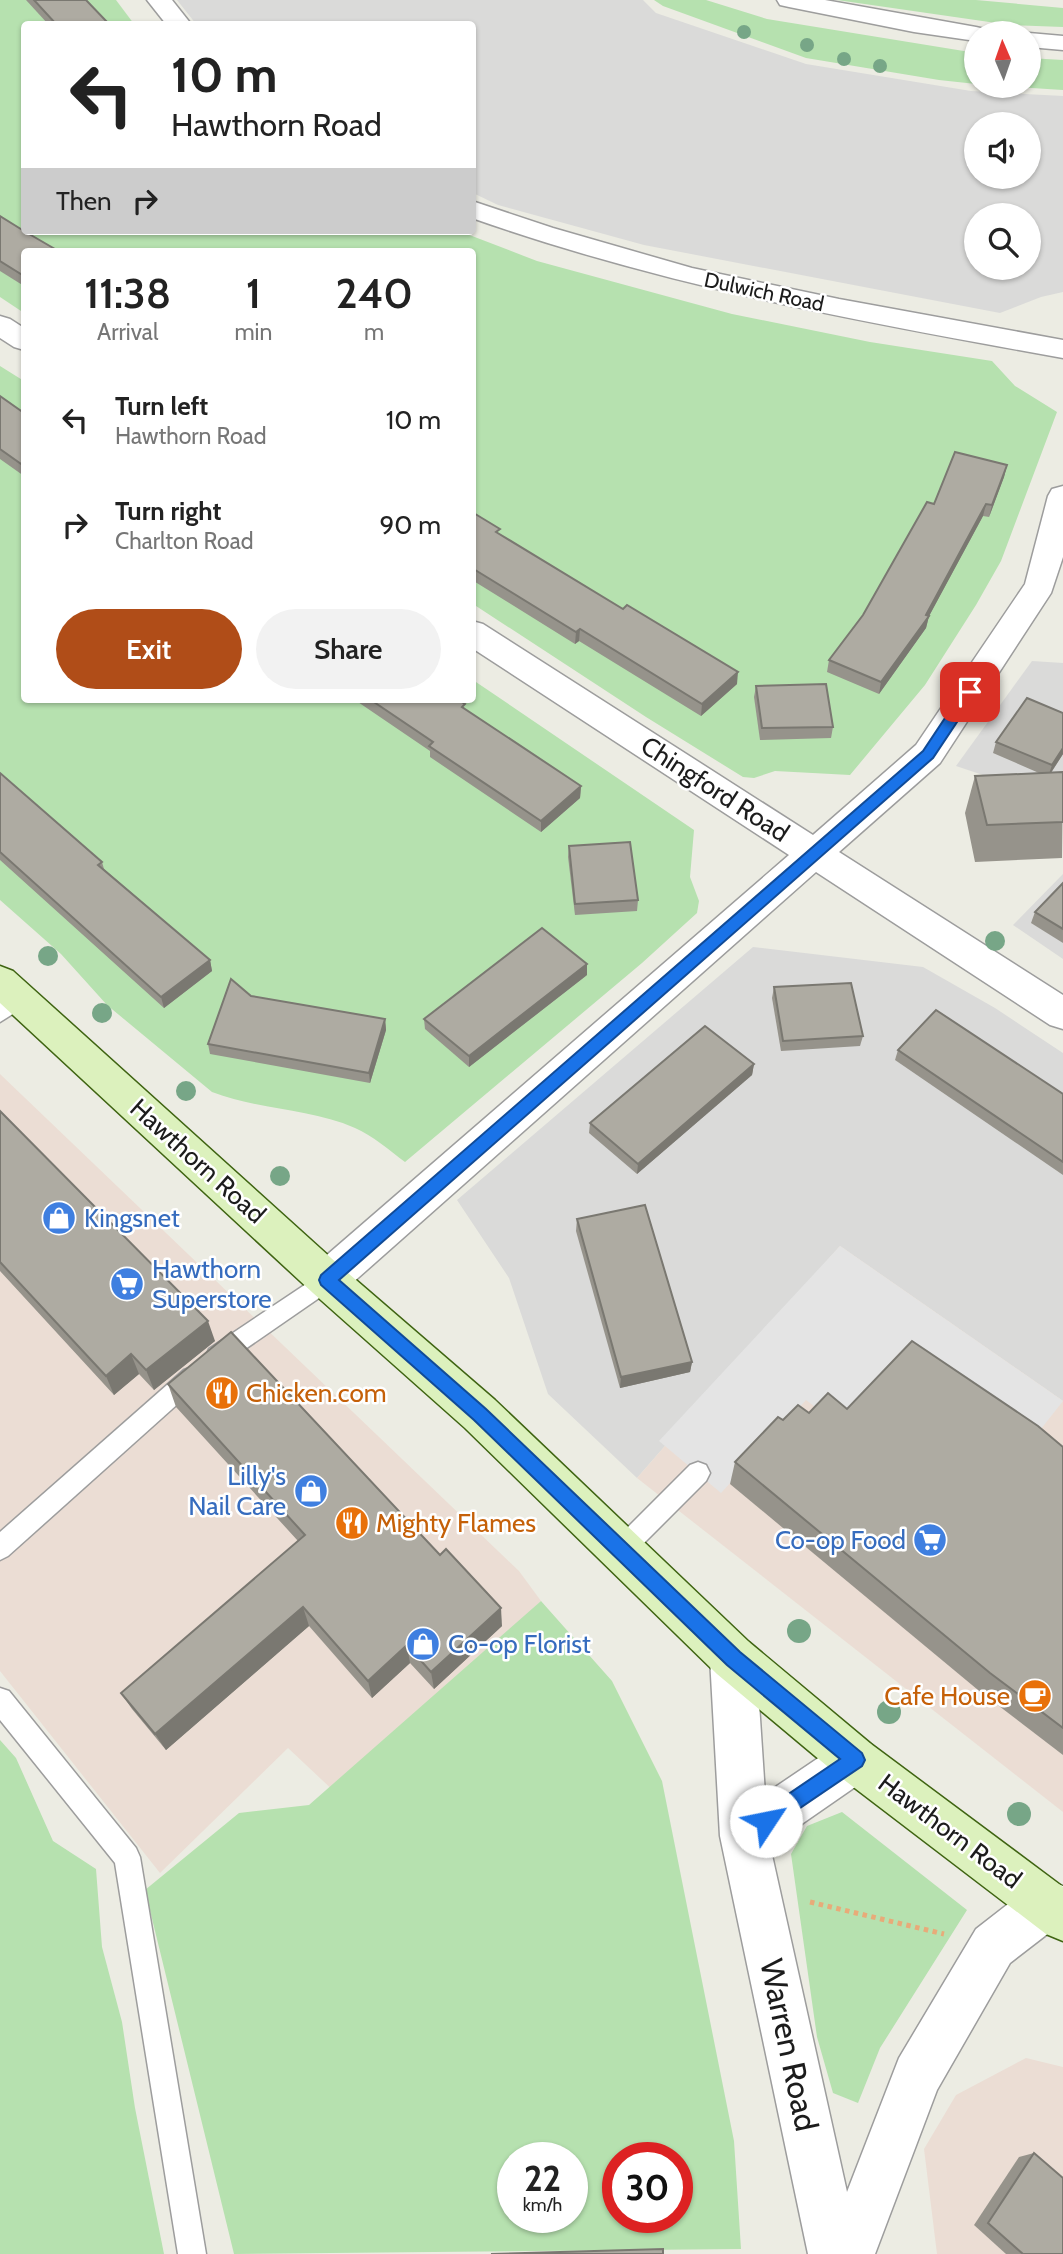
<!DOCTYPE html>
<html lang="en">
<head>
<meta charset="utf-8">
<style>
	:root { --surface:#fff; --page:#f2f2f2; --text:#222; --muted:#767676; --accent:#b04d18 }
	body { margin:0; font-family:Cabin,sans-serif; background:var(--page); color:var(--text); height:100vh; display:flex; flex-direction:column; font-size:26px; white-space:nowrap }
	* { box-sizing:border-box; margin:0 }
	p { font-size:23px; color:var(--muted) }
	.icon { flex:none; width:38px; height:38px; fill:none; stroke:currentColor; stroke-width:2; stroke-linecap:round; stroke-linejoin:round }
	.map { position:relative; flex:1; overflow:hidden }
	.panel { position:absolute; left:21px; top:248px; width:455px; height:455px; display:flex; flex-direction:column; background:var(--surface); border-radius:7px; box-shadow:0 2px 5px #0004 }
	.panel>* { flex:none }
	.hud { position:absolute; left:21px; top:21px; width:455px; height:214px; border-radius:7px; box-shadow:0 2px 5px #0004; background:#fff; color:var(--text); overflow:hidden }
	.needle { width:46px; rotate:358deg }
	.tools { position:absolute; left:964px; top:21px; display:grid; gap:14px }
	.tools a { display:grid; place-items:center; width:77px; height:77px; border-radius:50%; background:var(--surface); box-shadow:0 2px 5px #0004; font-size:35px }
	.speed { position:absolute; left:497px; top:2142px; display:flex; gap:14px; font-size:35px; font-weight:700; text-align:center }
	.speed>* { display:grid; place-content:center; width:91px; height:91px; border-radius:50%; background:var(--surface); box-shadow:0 2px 5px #0004; line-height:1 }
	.speed small { font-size:18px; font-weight:400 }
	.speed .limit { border:10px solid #d22; background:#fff; color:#111 }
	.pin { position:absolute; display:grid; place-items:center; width:60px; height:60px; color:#fff; margin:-30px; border-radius:14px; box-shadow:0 4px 10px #0006 }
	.me { position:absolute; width:77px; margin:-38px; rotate:56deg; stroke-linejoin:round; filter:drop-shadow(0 0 5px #0008) }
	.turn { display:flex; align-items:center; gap:24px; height:147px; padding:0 35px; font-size:32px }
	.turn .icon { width:91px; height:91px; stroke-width:2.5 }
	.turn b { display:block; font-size:49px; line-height:60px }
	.then { display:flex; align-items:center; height:66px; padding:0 35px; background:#0003; gap:14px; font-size:26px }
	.eta { display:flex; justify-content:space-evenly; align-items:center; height:119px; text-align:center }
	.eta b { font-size:42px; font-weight:600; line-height:49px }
	.cta { display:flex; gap:14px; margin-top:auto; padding:14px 35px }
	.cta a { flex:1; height:80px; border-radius:42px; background:var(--accent); color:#fff; font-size:28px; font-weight:600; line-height:80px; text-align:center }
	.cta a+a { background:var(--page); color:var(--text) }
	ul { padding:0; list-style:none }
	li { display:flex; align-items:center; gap:21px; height:105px; padding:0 35px }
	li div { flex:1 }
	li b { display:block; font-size:26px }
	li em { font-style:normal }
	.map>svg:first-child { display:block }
	.residential { fill:#dadad9; fill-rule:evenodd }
	.commercial { fill:#ebddd4 }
	.grass { fill:#b6e1af; fill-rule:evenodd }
	.parking { fill:#e4e4e4 }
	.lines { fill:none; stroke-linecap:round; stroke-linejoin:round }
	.lane-casing { stroke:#9d9d9d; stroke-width:3 }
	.street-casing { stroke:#9d9d9d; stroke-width:3 }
	.secondary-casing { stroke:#3f6412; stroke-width:3 }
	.path { stroke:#e8ab79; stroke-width:5; stroke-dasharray:4.5 4.5; stroke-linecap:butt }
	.lane { fill:#fff; fill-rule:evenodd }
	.street { fill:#fff; fill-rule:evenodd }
	.secondary { fill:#dcf1bd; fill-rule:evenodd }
	.tree { fill:#77a687 }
	.wall { fill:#96938b }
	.shaded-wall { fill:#7a7871 }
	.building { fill:#aeaba2; stroke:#7a7871; stroke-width:2 }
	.route { fill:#1a73e8; stroke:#114b97; stroke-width:2 }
	.labels { text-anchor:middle; stroke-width:5; stroke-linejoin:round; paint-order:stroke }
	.far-street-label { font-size:21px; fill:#1c1c1c; stroke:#fff }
	.street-label { font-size:26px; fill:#1c1c1c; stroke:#fff }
	.shop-label { font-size:26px; fill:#366cbe; stroke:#fff; text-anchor:start }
	.food-label { font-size:26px; fill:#c56008; stroke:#fff; text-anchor:start }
	.near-street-label { font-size:32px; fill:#1c1c1c; stroke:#fff }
</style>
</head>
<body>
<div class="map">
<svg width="1063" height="2254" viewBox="0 0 1063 2254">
	<rect width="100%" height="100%" fill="#ecece3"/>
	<g class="residential">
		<path d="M177 0H643L656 13 806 64 971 91 1063 96V292L1041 297 1000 313 644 245 498 205 473 193 472 24H196ZM976 124H1029V177H976ZM976 215H1029V268H976Z"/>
		<path d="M1032 661 1063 663V802L956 766Z"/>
		<path d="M1063 874V959L1013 925Z"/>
		<path d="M753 947 923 967 995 1008 1063 1053V1401L840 1246 637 1478 548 1394 509 1278 457 1200Z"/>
	</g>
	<g class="commercial">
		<path d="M0 1074 519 1571 541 1601 338 1795 288 1748 160 1873 0 1671Z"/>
		<path d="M840 1246 1063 1401V1812L637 1478Z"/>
		<path d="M1026 2058 1063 2067V2254H937L924 2149 956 2095Z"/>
	</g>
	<g class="grass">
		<path d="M0 0H116L134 24H24V231H459L537 261 732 314 870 342 992 361 1015 386 1057 412 1001 561 976 605 925 685 850 775 775 771 754 778 743 777 646 717 473 604 472 252H24V313L0 297Z"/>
		<path d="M654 0H706L767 19 976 53V84L939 80 806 58 663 6Z"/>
		<path d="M837 0H976L1063 8V27L1010 25Z"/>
		<path d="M1029 58 1063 60V90L1002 86H1029Z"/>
		<path d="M0 366 24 381V700H472L473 680 694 830 690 877 699 901 697 913 642 963 405 1162C389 1150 373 1136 355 1128 309 1108 258 1110 212 1092L107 1005 61 954 0 900Z"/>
		<path d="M541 1601 612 1681 662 1781 734 2141 741 2249 234 2254 145 1890 239 1813 309 1805ZM513 2158H572V2217H513ZM618 2158H677V2217H618Z"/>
		<path d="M0 1740 16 1758 53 1841 96 1869 102 1947 122 2022 135 2108 164 2254H0Z"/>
		<path d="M842 1812 967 1910 880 2048 858 2103 833 2093 817 2037 791 1854 807 1826Z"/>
	</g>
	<path class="parking" d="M840 1246 1063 1401 1026 1448 900 1352 836 1423 806 1400 721 1493 659 1441Z"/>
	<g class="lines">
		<g class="lane-casing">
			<g id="lane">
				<path d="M20 991 27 993 30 999 27 1005 0 1022V1003Z"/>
				<path d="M327 1270 335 1273 338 1280 335 1287 225 1363 217 1366 209 1363 206 1356 209 1349Z"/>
				<path d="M192 1367 200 1370 203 1377 200 1384 8 1556 0 1560V1532L184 1370Z"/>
				<path d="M698 1462 706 1465 710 1473 706 1481 630 1557 622 1561 614 1557 610 1549 614 1541 690 1465Z"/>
				<path d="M0 1688 9 1691 136 1848 140 1857 206 2254H178L115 1863 0 1720Z"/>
			</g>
		</g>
		<g class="street-casing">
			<g id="street">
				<path d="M147 0H172L191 24H166Z"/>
				<path d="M777 0H825L976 27 985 29 988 33H976V41L914 32 789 7 780 5Z"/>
				<path d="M1026 33H1029L1063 36V50L1029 47V33Z"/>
				<path d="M472 201 553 228 692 268 839 299 1063 340V358C863 322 664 286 472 218Z"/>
				<path d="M0 316 10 319 24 328V350L14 347 0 338Z"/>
				<path d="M1063 486V557L1051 593 940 763 839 852 1063 995V1029L1050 1025 816 872 341 1293 327 1298 313 1293 307 1280 313 1267 789 855 472 648V621L483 624 813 835 916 745 1025 584 1048 496 1052 489Z"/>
				<path d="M733 1635 749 1642 756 1658 765 1794 839 1744 855 1737 871 1744 878 1760 871 1776 770 1846 847 2192 899 2058 976 1929 1030 1887 1047 1880 1063 1886V1922L1010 1963 937 2090 875 2254H808L720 1836 710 1658 717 1642Z"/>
			</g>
		</g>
		<g class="secondary-casing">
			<path id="secondary" d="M0 966 13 971 341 1267 495 1400 749 1642 871 1744 1063 1887V1941L1046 1934 839 1776 717 1674 465 1428 313 1293 0 1003Z"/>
		</g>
		<path class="path" d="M810 1902 944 1934"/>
		<use href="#lane" class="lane"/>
		<use href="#street" class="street"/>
		<use href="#secondary" class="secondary"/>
	</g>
	<g class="tree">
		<circle cx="744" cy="32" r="7"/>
		<circle cx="807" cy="45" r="7"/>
		<circle cx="844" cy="59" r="7"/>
		<circle cx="880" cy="66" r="7"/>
		<circle cx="995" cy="941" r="10"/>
		<circle cx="48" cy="956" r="10"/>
		<circle cx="102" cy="1013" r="10"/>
		<circle cx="186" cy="1091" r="10"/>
		<circle cx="280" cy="1176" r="10"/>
		<circle cx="799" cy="1631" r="12"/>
		<circle cx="889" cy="1712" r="12"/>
		<circle cx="1019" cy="1814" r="12"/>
	</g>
	<g class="wall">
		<path d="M26 0H86L109 24H48Z"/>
		<path d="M0 216 24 252V286L0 271Z"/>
		<path d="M0 396 24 413V476L0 459Z"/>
		<path d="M1007 465 1004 477 989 517 983 516 929 616 926 628 879 694 827 672 829 660 863 615 934 504Z"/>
		<path d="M472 512 500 535 737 684 701 716 579 641 575 644 472 580Z"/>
		<path d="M756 686 833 727 831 738 760 740 754 697Z"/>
		<path d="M355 700H458L465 709 581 786 580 798 541 832 430 757V751Z"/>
		<path d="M1063 713V754L1051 773H1063L1062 858 975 862 965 813 975 776 1039 773 993 753 996 742Z"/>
		<path d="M0 773 102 862 104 869 210 960 212 971 164 1008 0 860Z"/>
		<path d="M569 846 638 900 637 911 575 915 568 857Z"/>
		<path d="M1063 883V943L1031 923 1035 912Z"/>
		<path d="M587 975 469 1067 425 1029 424 1019Z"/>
		<path d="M774 987 863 1036 860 1046 781 1051 772 998Z"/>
		<path d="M251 996 385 1019 386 1030 370 1083 210 1054 208 1044Z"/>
		<path d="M898 1050 1063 1094V1175L895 1060Z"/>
		<path d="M754 1064 752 1075 637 1174 589 1133 590 1123Z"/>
		<path d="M0 1111 215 1341 154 1390 139 1374 114 1395 0 1271Z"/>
		<path d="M577 1219 692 1362 690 1372 620 1388 576 1231Z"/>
		<path d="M168 1384 502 1626 434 1689 410 1663 372 1698 309 1626 166 1750 132 1709 121 1693 298 1541 176 1407Z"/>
		<path d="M847 1409 1063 1447V1755L978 1690 730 1484 735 1462 783 1420 809 1413Z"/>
		<path d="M1034 2153 1063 2254H1006L974 2225 1019 2157Z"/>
	</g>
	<g class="shaded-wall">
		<path d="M1007 465 1004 477 989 517 992 505Z"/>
		<path d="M986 504 983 516 928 618 929 616 926 628 879 694 881 682Z"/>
		<path d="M580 629 579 641 575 644 576 632Z"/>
		<path d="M738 672 737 684 701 716 702 704Z"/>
		<path d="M1063 748V754L1048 777 1052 765Z"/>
		<path d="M581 786 580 798 541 832V821Z"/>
		<path d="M210 960 212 971 164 1008 161 997Z"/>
		<path d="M587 964V975L469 1067V1056Z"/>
		<path d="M385 1019 386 1030 370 1083 369 1073Z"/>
		<path d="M754 1064 752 1075 637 1174 638 1164Z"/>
		<path d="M208 1321 215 1341 154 1390 146 1370Z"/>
		<path d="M131 1354 139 1374 114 1395 106 1376Z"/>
		<path d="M692 1362 690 1372 620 1388 621 1377Z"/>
		<path d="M303 1607 309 1626 166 1750 155 1734Z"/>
		<path d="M501 1608 502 1626 434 1689 431 1672Z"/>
		<path d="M407 1645 410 1663 372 1698 368 1681Z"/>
	</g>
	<g class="building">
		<path d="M34 0H86L109 24H56Z"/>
		<path d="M0 216 24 231 60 252H24V276L0 261Z"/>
		<path d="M0 396 24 413V466L0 449Z"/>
		<path d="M955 452 1007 465 992 505 986 504 926 615 929 616 881 682 829 660 863 615 927 502 934 504Z"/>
		<path d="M472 512 500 529 496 532 623 609 627 605 738 672 702 704 580 629 576 632 472 568V565L474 564 472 563Z"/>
		<path d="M826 684 833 727 762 728 756 686Z"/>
		<path d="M1027 698 1063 713V748L1052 765 996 742Z"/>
		<path d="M371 700H458L465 704 462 707 581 786 541 821 429 746 433 742Z"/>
		<path d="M1063 772V822L987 825 975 776Z"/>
		<path d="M0 773 102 862 98 865 210 960 161 997 0 852Z"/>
		<path d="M630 842 638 900 575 904 569 846Z"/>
		<path d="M1063 883V929L1035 912Z"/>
		<path d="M542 928 587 964 469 1056 424 1019Z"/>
		<path d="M231 979 251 996 385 1019 369 1073 208 1044Z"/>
		<path d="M851 983 863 1036 783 1041 774 987Z"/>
		<path d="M936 1010 1063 1094V1162L898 1050Z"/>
		<path d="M705 1026 754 1064 638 1164 590 1123Z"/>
		<path d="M0 1111 208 1321 146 1370 131 1354 106 1376 0 1262Z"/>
		<path d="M645 1205 692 1362 621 1377 577 1219Z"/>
		<path d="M231 1332 440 1555 446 1549 501 1608 431 1672 407 1645 368 1681 303 1607 155 1734 121 1693 305 1535 168 1384Z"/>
		<path d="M912 1341 1038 1426 1063 1447V1728L990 1673 735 1462 778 1417 783 1420 798 1405 809 1413 828 1393 847 1409Z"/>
		<path d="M1034 2153 1063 2178V2254H1023L988 2223Z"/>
		<path d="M663 2249V2254H491Z"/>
	</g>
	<path class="route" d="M970 687 977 692 933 758 339 1280 486 1409 740 1652 862 1753 865 1760 862 1766 766 1831 759 1828 757 1821 759 1814 840 1759 727 1665 474 1420 321 1285 319 1280 321 1275 923 751 965 688Z"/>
	<defs>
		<g id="shop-disc" transform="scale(1.75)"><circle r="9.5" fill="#3f7fe0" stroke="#fff"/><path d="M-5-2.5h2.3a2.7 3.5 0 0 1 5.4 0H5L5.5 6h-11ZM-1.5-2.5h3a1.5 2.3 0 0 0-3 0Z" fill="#fff"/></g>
		<g id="supermarket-disc" transform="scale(1.75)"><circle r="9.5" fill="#3f7fe0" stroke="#fff"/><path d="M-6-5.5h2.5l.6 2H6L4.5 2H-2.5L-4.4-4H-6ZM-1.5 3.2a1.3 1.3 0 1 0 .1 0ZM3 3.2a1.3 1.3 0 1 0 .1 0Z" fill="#fff"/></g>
		<g id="restaurant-disc" transform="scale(1.75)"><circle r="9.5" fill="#e8710a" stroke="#fff"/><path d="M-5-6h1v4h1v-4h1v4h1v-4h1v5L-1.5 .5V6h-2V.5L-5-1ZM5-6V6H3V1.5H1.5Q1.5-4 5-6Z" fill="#fff"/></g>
		<g id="cafe-disc" transform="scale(1.75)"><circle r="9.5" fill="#e8710a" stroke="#fff"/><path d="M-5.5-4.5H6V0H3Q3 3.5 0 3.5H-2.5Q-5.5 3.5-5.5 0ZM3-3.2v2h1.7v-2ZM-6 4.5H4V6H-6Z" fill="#fff"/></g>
	</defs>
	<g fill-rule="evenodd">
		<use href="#shop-disc" x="59" y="1218"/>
		<use href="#supermarket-disc" x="127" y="1284"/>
		<use href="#restaurant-disc" x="222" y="1393"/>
		<use href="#shop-disc" x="311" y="1491"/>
		<use href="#restaurant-disc" x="352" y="1523"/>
		<use href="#supermarket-disc" x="930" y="1540"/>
		<use href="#shop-disc" x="423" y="1644"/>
		<use href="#cafe-disc" x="1035" y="1696"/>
	</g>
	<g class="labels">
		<g class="far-street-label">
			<text transform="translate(764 292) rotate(12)" y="7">Dulwich Road</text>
		</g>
		<g class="street-label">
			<text transform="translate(715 789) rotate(33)" y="9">Chingford Road</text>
			<text transform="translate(198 1161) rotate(42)" y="9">Hawthorn Road</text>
			<text transform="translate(950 1831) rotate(37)" y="9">Hawthorn Road</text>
		</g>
		<g class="shop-label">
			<text x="84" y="1227">Kingsnet</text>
			<text x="152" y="1278">Hawthorn<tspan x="152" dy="30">Superstore</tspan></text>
			<text x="286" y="1485" text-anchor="end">Lilly's<tspan x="286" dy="30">Nail Care</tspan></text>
			<text x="906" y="1549" text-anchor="end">Co-op Food</text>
			<text x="448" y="1653">Co-op Florist</text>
		</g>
		<g class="food-label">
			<text x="246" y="1402">Chicken.com</text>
			<text x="376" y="1532">Mighty Flames</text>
			<text x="1010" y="1705" text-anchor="end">Cafe House</text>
		</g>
		<g class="near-street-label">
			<text transform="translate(789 2045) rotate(78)" y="11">Warren Road</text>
		</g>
	</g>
</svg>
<div class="tools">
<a><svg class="needle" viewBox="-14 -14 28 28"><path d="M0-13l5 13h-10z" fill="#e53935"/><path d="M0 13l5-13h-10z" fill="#767676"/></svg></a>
<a><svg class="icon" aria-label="sound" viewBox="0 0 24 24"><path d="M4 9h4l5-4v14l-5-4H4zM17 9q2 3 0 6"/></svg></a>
<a><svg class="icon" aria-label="search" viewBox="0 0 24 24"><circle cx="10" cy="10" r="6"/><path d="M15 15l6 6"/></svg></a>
</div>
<div class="speed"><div>22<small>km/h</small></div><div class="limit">30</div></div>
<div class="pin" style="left:970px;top:692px;background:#d93025"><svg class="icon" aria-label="arrive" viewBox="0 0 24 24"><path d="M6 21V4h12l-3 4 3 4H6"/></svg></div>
<svg class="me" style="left:766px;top:1821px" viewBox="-20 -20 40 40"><circle r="19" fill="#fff"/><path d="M0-13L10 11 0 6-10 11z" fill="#1a73e8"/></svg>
<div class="hud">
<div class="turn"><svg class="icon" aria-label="left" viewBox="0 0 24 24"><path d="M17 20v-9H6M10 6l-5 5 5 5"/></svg><div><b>10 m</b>Hawthorn Road</div></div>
<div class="then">Then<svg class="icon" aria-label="right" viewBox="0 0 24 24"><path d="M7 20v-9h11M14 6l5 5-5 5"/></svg></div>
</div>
<section class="panel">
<div class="eta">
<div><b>11:38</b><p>Arrival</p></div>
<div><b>1</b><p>min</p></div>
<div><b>240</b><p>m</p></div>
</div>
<ul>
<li><svg class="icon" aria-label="left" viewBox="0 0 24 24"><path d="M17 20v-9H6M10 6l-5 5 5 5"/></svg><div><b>Turn left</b><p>Hawthorn Road</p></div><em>10 m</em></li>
<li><svg class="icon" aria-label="right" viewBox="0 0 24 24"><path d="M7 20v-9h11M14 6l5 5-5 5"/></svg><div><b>Turn right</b><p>Charlton Road</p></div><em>90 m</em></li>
</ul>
<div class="cta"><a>Exit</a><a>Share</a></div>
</section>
</div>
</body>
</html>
